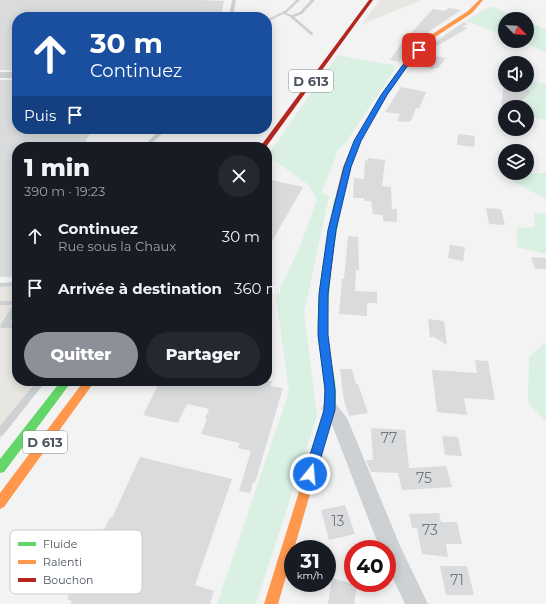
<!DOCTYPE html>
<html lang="fr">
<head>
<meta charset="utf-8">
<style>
	:root { --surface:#171b24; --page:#242831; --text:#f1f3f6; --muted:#9ea1a6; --accent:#8c9099 }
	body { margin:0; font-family:Montserrat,sans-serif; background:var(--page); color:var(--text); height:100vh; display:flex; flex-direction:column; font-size:15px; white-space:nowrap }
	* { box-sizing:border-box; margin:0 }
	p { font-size:13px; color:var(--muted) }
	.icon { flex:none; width:22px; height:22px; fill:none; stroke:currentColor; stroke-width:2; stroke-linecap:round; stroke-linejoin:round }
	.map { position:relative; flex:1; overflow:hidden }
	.side { position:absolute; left:12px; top:142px; width:260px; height:244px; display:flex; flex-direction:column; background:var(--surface); border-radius:16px; box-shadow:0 2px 10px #0003 }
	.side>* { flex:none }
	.banner { position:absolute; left:12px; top:12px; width:260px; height:122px; border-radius:16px; box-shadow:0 2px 10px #0003; background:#1a4fa0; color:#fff; overflow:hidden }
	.needle { width:26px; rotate:114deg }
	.fabs { position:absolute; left:498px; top:12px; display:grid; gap:8px }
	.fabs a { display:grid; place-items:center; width:36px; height:36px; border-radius:50%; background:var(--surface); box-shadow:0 2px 10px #0003; font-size:20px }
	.speed { position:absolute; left:284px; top:540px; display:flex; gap:8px; font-size:20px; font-weight:700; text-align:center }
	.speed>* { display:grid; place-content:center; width:52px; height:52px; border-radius:50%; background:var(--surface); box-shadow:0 2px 10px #0003; line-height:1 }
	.speed small { font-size:10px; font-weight:400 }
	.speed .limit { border:6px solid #d22; background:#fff; color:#111 }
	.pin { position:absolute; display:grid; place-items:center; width:34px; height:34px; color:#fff; margin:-17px; border-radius:8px; box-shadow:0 2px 6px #0006 }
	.me { position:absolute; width:44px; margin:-22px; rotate:17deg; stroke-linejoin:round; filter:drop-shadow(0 0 3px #0008) }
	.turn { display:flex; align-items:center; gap:14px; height:84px; padding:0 12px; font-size:18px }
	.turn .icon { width:52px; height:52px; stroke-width:2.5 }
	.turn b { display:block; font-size:28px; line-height:34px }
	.then { display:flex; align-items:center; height:38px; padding:0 12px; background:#0003; gap:8px; font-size:15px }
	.round { display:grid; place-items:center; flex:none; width:42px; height:42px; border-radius:21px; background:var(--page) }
	.overview { display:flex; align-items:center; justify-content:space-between; height:68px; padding:0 12px }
	h1 { font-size:24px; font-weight:800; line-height:30px }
	.cta { display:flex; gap:8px; margin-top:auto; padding:8px 12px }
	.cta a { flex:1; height:46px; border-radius:24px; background:var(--accent); color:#fff; font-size:16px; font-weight:800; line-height:46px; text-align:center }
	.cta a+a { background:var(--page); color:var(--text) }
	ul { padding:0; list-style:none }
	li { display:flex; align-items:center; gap:12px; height:52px; padding:0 12px }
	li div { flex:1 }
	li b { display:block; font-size:15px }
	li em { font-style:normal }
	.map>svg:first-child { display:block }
	.commercial { fill:#e7e6e1 }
	.green { fill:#d9f0e3 }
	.building { fill:#dadbdd }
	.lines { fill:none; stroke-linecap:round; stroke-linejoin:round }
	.lane { fill:#ced1d3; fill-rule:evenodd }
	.street { fill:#ced1d3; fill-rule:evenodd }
	.fast { fill:#63d668; fill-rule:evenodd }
	.slow { fill:#ff974d; fill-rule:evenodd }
	.jam { fill:#b3261e; fill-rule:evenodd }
	.route { fill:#1a73e8; stroke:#114b97 }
	.labels { text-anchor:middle; stroke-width:3.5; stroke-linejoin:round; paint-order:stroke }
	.shield { fill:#fff; stroke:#80878e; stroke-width:1 }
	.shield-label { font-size:13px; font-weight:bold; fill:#4a535e }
	.near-number-label { font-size:14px; fill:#70767f }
	.key { fill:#fff; stroke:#c9cbcf; stroke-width:1 }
	.key-label { font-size:11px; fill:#4a535e }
</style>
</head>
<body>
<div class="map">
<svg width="546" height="604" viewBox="0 0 546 604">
	<rect width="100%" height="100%" fill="#f3f3f3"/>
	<g class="commercial">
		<path d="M380 0H421L361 25Z"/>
		<path d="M0 287H17V381H45L0 440Z"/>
	</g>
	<g class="green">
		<path d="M489 7 496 8 522 19H505V36L466 21Z"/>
		<path d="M527 21 546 30V52L519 41H527Z"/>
		<path d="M338 55 397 66 346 142 338 150 322 192 329 197 304 313 317 416 256 604H217L289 392 276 297 301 244 317 199 307 184 274 160 276 155 267 165V156Z"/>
		<path d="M531 81 546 84V120L527 115V107H523Z"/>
		<path d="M546 173V199L512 181 513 174Z"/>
		<path d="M534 213 546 214V254L517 247V228L535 227Z"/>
		<path d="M546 342V421L528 403 529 357Z"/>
	</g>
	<g class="building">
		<path d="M0 0H198L224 1 221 17H17V70H0Z"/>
		<path d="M449 8 461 10 428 32 399 62 390 60 401 44 433 9 445 11Z"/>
		<path d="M464 22 468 24 462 27 468 28 430 50 438 40Z"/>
		<path d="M426 54 446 58 438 68H435L433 69 416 65Z"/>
		<path d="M0 80H17V129H92L83 147H17V264L11 277H0Z"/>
		<path d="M511 85 527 86 530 93 523 100 531 107H506L501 104 504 86Z"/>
		<path d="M401 87 426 92 419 109 416 108 411 121 406 122 397 121 400 114 385 112Z"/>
		<path d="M458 134 475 136 474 147 457 145Z"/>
		<path d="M368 158 385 160 382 186 391 187 392 209H397V222L383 221V215L373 214 371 201H364V198H353L354 178 364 179 365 160 367 161Z"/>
		<path d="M267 179 303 187 267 250Z"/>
		<path d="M486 208 501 209 505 225 489 224Z"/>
		<path d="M348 236 358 237 359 270H356L355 291 377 292V303H367V316L339 314 342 279H344Z"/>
		<path d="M450 245 465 247 463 261 448 258Z"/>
		<path d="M531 257 546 258V269H535Z"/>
		<path d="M428 319 444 321 447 345 434 337H430Z"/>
		<path d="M475 360 488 361 495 400 464 398 467 415 437 412 432 370 477 373Z"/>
		<path d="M340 369H352L356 384H358L368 413 349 416 344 401Z"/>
		<path d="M160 381H272L270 386 283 388 255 483 253 482 250 493 239 491 251 451 238 448 240 443 201 434 207 419H205L209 409 187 404 178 423 143 415Z"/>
		<path d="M371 428 405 430 409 468 446 466 452 487 402 490 398 473 371 472 366 460H373Z"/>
		<path d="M442 436 458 437 462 456 445 455Z"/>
		<path d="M140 457 232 479 195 585 214 591 210 604H70L72 601 67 599 73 587 79 588 90 566 84 564 96 540 94 539 99 529 104 530 110 517 112 518Z"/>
		<path d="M345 505 355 534 329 540 321 510Z"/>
		<path d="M439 513 441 522H457L462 544H446L448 557 422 554 417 528H412L409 514Z"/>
		<path d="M440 566H467L474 595H446Z"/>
		<path d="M332 578 357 585 354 604H328Z"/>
	</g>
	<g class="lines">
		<g class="lane">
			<path d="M232 0H236L233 17H229Z"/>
			<path d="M296 0H300L286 13 292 15 300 12 311 0H315L302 14 294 17 313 33V35H311L289 16 283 14 267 22V20L286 10Z"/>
			<path d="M161 129H167L148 147H142Z"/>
			<path d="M17 282V286L0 287V283Z"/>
			<path d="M0 301H17V311L10 323 17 322V328H1L0 326 13 305H0Z"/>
			<path d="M37 381H46L3 435 0 436V426Z"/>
		</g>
		<g class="street">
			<rect x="0" y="72" width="17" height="6"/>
			<path d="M330 402 336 404 347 418 401 548 428 604H405L387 566V549H380L331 422 321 409 324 404Z"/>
		</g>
		<g class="fast">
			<path d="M337 193H340L344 195C335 235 329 275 328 316 327 326 328 336 329 346 332 370 342 399 331 421L327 423 323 421 322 418C329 390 320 364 318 336 316 298 323 260 330 223 332 214 333 202 337 193Z"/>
			<path d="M61 381H72L4 472 0 473V459Z"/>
		</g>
		<g class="slow">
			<path d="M479 0H483L472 13 435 37 406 68 387 95 360 141 351 167 344 195 340 197H337L336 195 343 167 354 141 381 95 402 66 431 35 468 11Z"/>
			<path d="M84 381H95L4 507 0 509V493Z"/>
			<path d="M327 413 331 415 332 418 278 604H264L322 418 323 415Z"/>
		</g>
		<path class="jam" d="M369 0H373L266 147H260Z"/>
	</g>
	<path class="route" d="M417 49 422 50 406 68 387 95 361 141 351 167 336 230 328 294V335L335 390V410L316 474 314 478 310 479 306 478 304 474 324 410 325 390 318 335 319 294 328 230 344 167 354 141 381 95 402 66Z"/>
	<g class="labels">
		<g class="shield">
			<rect x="289" y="70" width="44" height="22" rx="3"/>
			<rect x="23" y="431" width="44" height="22" rx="3"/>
		</g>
		<g class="shield-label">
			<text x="311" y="86">D 613</text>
			<text x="45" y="447">D 613</text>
		</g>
		<g class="near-number-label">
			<text x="389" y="443">77</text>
			<text x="424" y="483">75</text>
			<text x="338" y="526">13</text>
			<text x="430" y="535">73</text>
			<text x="457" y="585">71</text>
		</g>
	</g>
	<rect x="10" y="530" width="132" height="64" rx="6" class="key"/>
	<rect x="18" y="542" width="18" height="4" fill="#63d668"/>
	<rect x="18" y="560" width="18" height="4" fill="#ff974d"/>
	<rect x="18" y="578" width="18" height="4" fill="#b3261e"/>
	<g class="key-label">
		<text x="43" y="548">Fluide</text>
		<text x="43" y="566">Ralenti</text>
		<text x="43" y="584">Bouchon</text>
	</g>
</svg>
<div class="fabs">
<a><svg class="needle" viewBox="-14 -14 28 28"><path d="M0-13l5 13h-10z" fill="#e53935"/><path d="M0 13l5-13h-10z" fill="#9ea1a6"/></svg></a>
<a><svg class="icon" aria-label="sound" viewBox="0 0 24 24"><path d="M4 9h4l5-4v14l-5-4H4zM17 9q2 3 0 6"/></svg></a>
<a><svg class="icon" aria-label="search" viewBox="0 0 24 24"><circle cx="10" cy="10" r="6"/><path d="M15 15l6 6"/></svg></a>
<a><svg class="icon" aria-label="layers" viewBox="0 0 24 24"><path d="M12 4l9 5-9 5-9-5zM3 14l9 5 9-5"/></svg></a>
</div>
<div class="speed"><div>31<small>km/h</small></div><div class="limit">40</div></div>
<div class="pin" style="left:419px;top:50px;background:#d93025"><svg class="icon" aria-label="arrive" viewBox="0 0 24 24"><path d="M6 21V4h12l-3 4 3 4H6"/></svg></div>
<svg class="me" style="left:310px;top:474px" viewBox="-20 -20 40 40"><circle r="17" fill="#1a73e8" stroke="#fff" stroke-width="3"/><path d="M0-11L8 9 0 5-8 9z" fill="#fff"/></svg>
<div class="banner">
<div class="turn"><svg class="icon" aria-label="ahead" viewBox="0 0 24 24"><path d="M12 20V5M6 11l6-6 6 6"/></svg><div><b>30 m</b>Continuez</div></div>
<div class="then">Puis<svg class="icon" aria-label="arrive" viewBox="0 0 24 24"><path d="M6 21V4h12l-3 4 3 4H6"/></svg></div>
</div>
<section class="side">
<div class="overview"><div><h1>1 min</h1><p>390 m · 19:23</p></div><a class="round"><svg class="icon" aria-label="close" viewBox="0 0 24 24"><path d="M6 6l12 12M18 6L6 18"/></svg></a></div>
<ul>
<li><svg class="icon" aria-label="ahead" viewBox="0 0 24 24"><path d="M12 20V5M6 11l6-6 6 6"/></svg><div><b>Continuez</b><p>Rue sous la Chaux</p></div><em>30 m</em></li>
<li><svg class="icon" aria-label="arrive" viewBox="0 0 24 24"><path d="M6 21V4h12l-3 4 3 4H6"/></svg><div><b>Arrivée à destination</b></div><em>360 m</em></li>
</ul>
<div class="cta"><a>Quitter</a><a>Partager</a></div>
</section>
</div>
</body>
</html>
